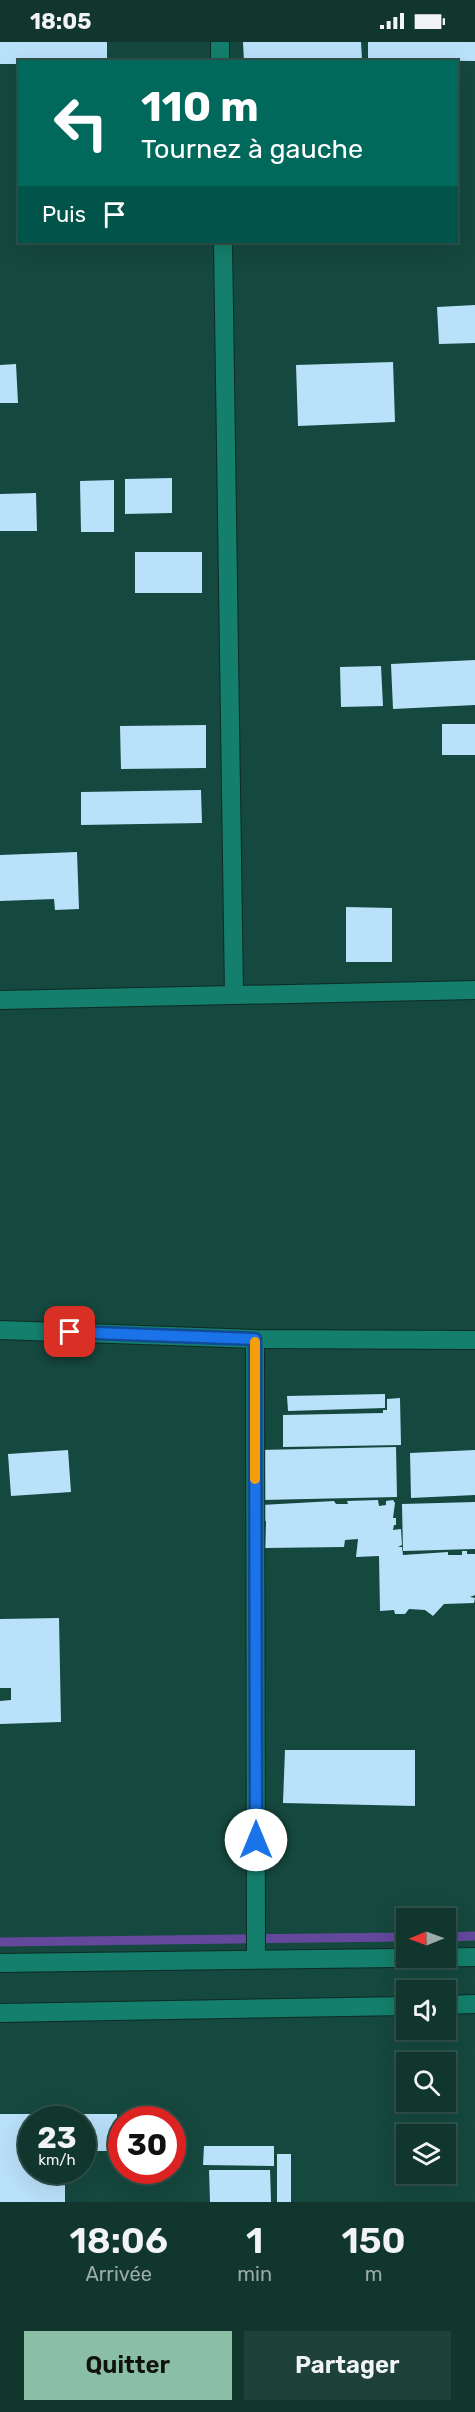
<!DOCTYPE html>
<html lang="fr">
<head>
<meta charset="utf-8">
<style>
	:root { --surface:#10362e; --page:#1e413a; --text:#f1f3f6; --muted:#9cabaa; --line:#30504a; --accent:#8abfa5 }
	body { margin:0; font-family:Rubik,sans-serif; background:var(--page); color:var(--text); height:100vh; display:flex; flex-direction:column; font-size:22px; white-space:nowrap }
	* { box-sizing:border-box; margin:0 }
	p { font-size:20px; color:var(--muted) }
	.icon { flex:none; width:33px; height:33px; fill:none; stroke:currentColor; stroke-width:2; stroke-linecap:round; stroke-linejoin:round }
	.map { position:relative; height:2160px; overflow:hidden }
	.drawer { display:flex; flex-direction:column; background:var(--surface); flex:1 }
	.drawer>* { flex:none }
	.hud { position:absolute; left:18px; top:18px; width:440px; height:183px; border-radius:0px; box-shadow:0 6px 24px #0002,0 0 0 2px var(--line); background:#00695c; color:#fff; overflow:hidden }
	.needle { width:39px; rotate:269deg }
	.fabs { position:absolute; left:396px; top:1866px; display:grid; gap:12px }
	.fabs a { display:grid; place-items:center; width:60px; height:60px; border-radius:0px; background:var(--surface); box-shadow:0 6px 24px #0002,0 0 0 2px var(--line); font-size:30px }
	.speed { position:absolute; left:18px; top:2064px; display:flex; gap:12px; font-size:30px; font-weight:700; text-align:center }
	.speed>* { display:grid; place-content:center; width:78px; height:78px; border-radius:50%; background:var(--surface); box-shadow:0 6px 24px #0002,0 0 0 2px var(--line); line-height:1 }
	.speed small { font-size:15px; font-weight:400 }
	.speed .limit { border:9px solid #d22; background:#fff; color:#111 }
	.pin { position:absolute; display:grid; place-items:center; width:51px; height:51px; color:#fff; margin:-26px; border-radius:12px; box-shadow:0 3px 9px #0006 }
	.me { position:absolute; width:66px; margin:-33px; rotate:0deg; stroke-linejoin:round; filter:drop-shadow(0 0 4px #0008) }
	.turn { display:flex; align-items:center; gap:21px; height:126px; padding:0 24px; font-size:27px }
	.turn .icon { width:78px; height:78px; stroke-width:2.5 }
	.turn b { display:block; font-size:42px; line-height:51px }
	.then { display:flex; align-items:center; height:57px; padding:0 24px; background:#0003; gap:12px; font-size:22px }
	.eta { display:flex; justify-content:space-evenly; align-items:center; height:102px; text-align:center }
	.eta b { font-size:36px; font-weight:600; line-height:42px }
	.primary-button { display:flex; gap:12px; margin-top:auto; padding:12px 24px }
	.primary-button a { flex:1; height:69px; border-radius:0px; background:var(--accent); color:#111; font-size:24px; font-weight:600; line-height:69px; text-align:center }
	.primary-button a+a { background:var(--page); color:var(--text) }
	.status { display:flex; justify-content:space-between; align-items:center; height:42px; padding:0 30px; background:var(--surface); direction:ltr }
	.status svg { height:16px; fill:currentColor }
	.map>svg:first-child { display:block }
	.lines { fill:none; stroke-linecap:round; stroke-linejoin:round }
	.stream { stroke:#64489c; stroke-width:9 }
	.building { fill:#bae1fa }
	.street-casing { stroke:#0d2b25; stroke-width:20 }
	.street { stroke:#147f6c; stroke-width:18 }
	.route-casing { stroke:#114b97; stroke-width:15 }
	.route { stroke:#1a73e8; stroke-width:10 }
	.slow { stroke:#f59e0b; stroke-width:10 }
</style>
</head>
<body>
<div class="status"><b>18:05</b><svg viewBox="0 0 49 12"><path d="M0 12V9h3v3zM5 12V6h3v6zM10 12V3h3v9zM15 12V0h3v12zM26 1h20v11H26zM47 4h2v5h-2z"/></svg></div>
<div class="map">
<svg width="475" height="2160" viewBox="0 0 475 2160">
	<rect width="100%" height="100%" fill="#15483e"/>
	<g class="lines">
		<g class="stream">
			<path d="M446 1895 475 1894"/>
			<path d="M0 1900 406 1895"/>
		</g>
	</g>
	<g class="building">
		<path d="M0 0H107V20H20V22H0Z"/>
		<path d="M243 0H361L362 18 244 20Z"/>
		<path d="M368 0H475V19L368 18Z"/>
		<path d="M475 263V301L439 302 437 265Z"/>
		<path d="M393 320 395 380 298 384 296 323Z"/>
		<path d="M16 322 18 361H0V323Z"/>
		<path d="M172 436V471L125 472V437Z"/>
		<path d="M114 438V490H81L80 439Z"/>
		<path d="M36 451 37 489H0V452Z"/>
		<rect x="135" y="510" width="67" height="41"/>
		<path d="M475 618V663L393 667 391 622Z"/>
		<path d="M381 624 383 664 341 665 340 625Z"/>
		<rect x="442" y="682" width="33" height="31"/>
		<path d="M206 683V726L121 727 120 684Z"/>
		<path d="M201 748 202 781 81 783V750Z"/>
		<path d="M77 810 79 867 55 868 54 857 0 859V813Z"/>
		<path d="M346 865 392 866V920H346Z"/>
		<path d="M385 1352V1366L288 1369 287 1354Z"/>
		<path d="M400 1356 401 1403 283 1405V1373L383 1371V1368H387V1357Z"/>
		<path d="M396 1405 397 1455 262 1458 260 1408Z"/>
		<path d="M68 1408 71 1450 11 1454 8 1412Z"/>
		<path d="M475 1408V1453L411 1456 410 1411Z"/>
		<path d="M378 1458 379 1464 386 1463V1459L393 1458 395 1461 393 1476H396V1483H394L393 1488 401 1487 402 1503 398 1505H402L403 1513 448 1510V1513H462V1509H467V1512H475V1553L470 1555 475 1556 474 1561 444 1562 433 1574 425 1568 409 1567 405 1572H395L394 1568 380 1569 379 1514 356 1515 358 1497 345 1498 344 1505 265 1506 266 1479 262 1480 261 1463 334 1459 336 1462H348L347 1459Z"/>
		<path d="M475 1460V1507L403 1509 402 1462Z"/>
		<path d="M59 1576 61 1680 0 1682V1659L11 1658V1646H0V1577Z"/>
		<path d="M285 1708H415V1764L283 1761Z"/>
		<path d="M0 2072H117V2109H82V2078H32V2128H65V2160H0Z"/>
		<path d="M204 2104H274V2124L203 2123Z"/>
		<rect x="277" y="2112" width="14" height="48"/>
		<path d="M209 2128H270L271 2160H210Z"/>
	</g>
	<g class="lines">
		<g class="street-casing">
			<g id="street">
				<path d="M220 0V20"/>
				<path d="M223 200 234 953"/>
				<path d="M0 958 475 948"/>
				<path d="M0 1288 255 1297 475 1298"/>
				<path d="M255 1297 256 1917"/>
				<path d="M0 1921 475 1915"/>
				<path d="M446 1963 475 1962"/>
				<path d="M0 1971 406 1964"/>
			</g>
		</g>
		<use href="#street" class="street"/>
	</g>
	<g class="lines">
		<g class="route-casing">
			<path id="route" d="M70 1290 255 1297 256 1798"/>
		</g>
		<use href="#route" class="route"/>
		<path class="slow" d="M255 1300V1437"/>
	</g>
</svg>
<div class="fabs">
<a><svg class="needle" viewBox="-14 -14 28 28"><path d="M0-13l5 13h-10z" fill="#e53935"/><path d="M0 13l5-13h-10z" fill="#9cabaa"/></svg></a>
<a><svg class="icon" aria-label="sound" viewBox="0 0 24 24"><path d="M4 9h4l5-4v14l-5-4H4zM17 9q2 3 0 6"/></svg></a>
<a><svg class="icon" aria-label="search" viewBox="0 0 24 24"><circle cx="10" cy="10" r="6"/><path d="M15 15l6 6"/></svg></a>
<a><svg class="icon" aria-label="layers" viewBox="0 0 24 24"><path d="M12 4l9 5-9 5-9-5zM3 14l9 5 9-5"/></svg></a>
</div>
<div class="speed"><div>23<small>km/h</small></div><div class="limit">30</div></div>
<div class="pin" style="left:70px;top:1290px;background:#d93025"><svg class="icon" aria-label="arrive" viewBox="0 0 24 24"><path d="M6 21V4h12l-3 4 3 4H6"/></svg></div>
<svg class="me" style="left:256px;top:1798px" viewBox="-20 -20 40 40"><circle r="19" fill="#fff"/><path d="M0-13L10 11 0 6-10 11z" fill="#1a73e8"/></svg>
<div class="hud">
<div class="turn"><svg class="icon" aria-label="left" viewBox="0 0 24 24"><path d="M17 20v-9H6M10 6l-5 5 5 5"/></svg><div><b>110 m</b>Tournez à gauche</div></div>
<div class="then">Puis<svg class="icon" aria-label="arrive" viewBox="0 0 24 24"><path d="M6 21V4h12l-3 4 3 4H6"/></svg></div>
</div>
</div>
<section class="drawer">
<div class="eta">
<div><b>18:06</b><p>Arrivée</p></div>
<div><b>1</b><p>min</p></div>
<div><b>150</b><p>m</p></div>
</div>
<div class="primary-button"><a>Quitter</a><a>Partager</a></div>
</section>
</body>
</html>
